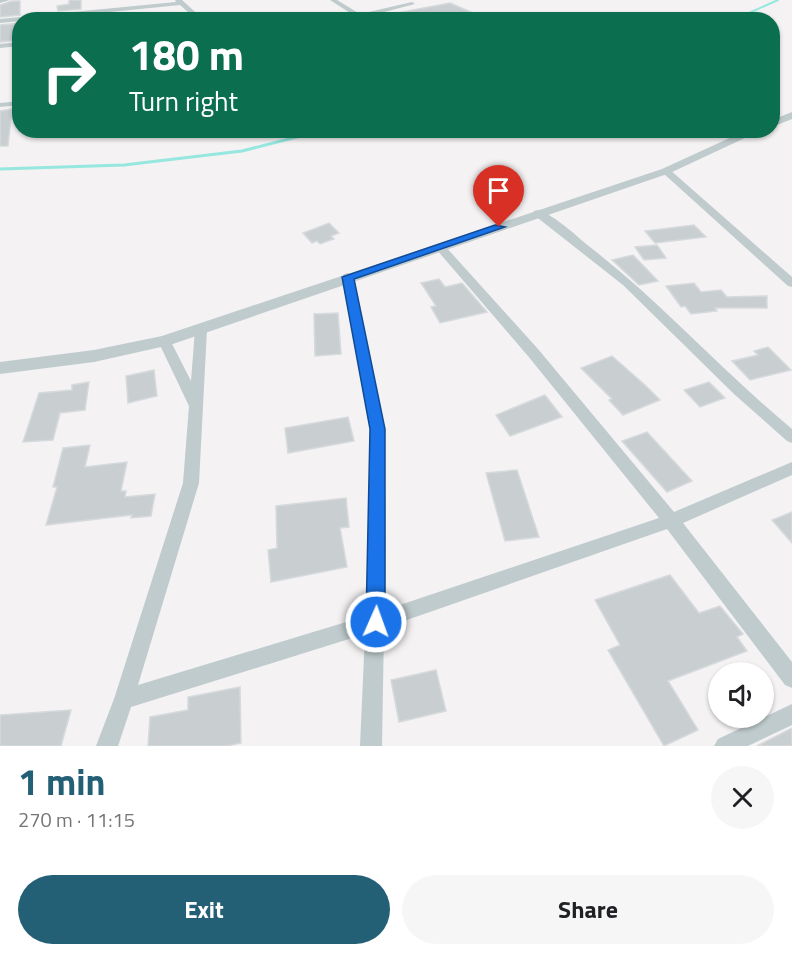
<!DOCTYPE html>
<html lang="en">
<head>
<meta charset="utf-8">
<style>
	:root { --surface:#fff; --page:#f6f6f6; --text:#202124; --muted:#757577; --accent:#235f75 }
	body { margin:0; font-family:"Titillium Web",sans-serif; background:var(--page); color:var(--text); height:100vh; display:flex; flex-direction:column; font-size:22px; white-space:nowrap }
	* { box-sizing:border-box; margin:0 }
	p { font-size:20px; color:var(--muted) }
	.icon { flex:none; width:33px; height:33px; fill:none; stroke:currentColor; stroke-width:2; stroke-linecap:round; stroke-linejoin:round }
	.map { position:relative; height:746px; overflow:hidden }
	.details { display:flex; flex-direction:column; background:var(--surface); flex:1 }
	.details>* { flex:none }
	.hud { position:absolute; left:12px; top:12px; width:768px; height:126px; border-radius:24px; box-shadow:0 2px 4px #0004; background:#0b6e4f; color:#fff; overflow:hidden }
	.fabs { position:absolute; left:708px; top:662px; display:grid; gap:12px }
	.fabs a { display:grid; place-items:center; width:66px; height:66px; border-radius:50%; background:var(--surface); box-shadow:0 2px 4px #0004; font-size:30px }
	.pin { position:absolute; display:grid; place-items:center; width:51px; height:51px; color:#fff; margin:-62px -26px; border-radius:50% 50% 50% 0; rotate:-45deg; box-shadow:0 0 6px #0007 }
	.pin .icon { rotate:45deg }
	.me { position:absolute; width:66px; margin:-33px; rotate:2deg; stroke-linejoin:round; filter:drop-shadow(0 0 4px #0008) }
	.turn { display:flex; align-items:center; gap:21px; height:126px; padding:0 18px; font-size:27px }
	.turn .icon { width:78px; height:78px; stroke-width:2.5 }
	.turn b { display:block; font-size:42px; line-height:51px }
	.round { display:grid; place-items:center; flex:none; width:63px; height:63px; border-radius:32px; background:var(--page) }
	.summary { display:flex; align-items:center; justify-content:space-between; height:102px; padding:0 18px }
	h1 { font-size:36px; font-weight:700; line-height:45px; color:var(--accent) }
	.action { display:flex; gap:12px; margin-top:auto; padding:12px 18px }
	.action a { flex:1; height:69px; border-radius:36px; background:var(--accent); color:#fff; font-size:24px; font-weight:700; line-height:69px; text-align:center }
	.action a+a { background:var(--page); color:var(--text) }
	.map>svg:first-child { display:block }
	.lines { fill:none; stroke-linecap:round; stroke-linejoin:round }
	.stream-far1 { stroke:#95e7df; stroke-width:2 }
	.stream { stroke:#95e7df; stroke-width:3 }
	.building { fill:#c9cfd1; stroke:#d6dadd; stroke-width:1.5 }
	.minor { fill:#bfcbcd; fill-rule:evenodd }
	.tertiary { fill:#bfcbcd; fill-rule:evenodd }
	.route { fill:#1a73e8; stroke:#114b97; stroke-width:1.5 }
</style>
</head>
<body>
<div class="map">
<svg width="792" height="746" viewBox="0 0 792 746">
	<rect width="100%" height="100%" fill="#f4f2f3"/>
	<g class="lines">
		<path class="stream-far1" d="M733 20 778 0"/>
		<path class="stream" d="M0 169 124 165 242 151 324 130"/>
	</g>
	<g class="building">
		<path d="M69 0H81V9L58 11 57 6 69 4Z"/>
		<path d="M12 1H20V15L0 17V5Z"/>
		<path d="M450 3 489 20H381L375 17Z"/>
		<path d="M20 23V40L0 42V25Z"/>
		<path d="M12 109 8 146H0V111Z"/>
		<path d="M329 223 339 233 331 236 334 239 320 244 317 241 312 243 303 233Z"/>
		<path d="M694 225 706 237 655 243 645 231Z"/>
		<path d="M657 245 666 258 644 260 635 247Z"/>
		<path d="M633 255 658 281 639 285 612 260Z"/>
		<path d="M439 279 445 287 462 283 487 312 440 323 431 307 436 306 421 283Z"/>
		<path d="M694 283 701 292 721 290 727 297 767 296V308H715L717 311 691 314 685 306 681 307 666 286Z"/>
		<path d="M338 313 341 354 315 356 314 314Z"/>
		<path d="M768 347 791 370 750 380 732 361 758 355 754 351Z"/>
		<path d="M612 356 646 386 660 400 623 415 609 400 612 399 581 368Z"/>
		<path d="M154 370 157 396 128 403 126 376Z"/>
		<path d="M89 382 85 410 60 413 53 440 23 442 39 393 72 390V385Z"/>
		<path d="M709 382 725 398 700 407 684 390Z"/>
		<path d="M545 395 562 417 510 436 496 415Z"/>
		<path d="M348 417 354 441 288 453 285 428Z"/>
		<path d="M647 432 692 481 667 492 622 441Z"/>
		<path d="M90 445 85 467 127 462 121 491H126L125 497 155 494 151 516 131 518 132 515 46 525 57 487H53L63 448Z"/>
		<path d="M517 470 539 537 505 541 486 473Z"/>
		<path d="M346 498 349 527 340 528 347 567 271 582 268 550 277 548 276 506Z"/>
		<path d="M792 512V543L772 520Z"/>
		<path d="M670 575 699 613 720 606 743 634 737 637 747 651 668 681 698 730 664 746 608 650 620 645 595 600Z"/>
		<path d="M436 670 446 711 399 722 391 680Z"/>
		<path d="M240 687 241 743 227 746H148L150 717 188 710V697Z"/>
		<path d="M71 710 61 746H0V715Z"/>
		<path d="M792 728V746H757Z"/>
	</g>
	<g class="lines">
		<g class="minor">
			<path d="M0 0H10L0 3Z"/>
			<path d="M175 0H182L204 20H197L180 5 0 23V19L176 2Z"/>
			<path d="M330 0H337L360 14 412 2 415 4 365 17 369 20H361Z"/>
			<path d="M20 42V46L0 48V44Z"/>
			<path d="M20 101V105L0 107V103Z"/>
			<path d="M663 169H669L792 277V287L788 286 663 173Z"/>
			<path d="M538 210C556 216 575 235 590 247 662 303 722 371 792 429V443L787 441 734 394 623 285 534 215V211Z"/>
			<path d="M441 245 445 246 538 349 674 512 792 462V475L683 523 792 662V688L785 685 667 529 384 628 382 746H360L365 634 131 707 118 746H96L114 699 183 483 189 406 158 341 159 338H169L191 381 195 329 201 325 207 329 199 483 138 685 366 616 370 544V429L342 277 344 274 348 273 354 277 384 429 386 544 385 610 659 518 528 356 437 250V246Z"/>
			<path d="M792 704V725L748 746H714L718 739Z"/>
		</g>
		<g class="tertiary">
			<path d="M792 112V119L772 127V120Z"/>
			<path d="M747 130H762L670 173 170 345 94 362 0 374V362L94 350 162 336 662 169Z"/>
		</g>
	</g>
	<path class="route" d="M495 225 505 227 354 279 385 429V622L382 629 376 632 369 629 366 622 370 429 342 277Z"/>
</svg>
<div class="fabs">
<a><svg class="icon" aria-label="sound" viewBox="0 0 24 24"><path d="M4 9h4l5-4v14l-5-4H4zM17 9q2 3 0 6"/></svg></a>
</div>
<div class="pin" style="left:499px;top:227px;background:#d93025"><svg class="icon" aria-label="arrive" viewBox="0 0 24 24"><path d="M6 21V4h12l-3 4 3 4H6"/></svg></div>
<svg class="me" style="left:376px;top:622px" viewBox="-20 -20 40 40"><circle r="17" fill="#1a73e8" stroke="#fff" stroke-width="3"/><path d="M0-11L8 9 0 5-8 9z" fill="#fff"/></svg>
<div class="hud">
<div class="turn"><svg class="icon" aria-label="right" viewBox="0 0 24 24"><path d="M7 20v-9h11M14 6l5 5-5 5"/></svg><div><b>180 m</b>Turn right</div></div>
</div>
</div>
<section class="details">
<div class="summary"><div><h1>1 min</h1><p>270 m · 11:15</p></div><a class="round"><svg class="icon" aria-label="close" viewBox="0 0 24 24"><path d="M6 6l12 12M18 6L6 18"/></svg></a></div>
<div class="action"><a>Exit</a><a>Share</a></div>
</section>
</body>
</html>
